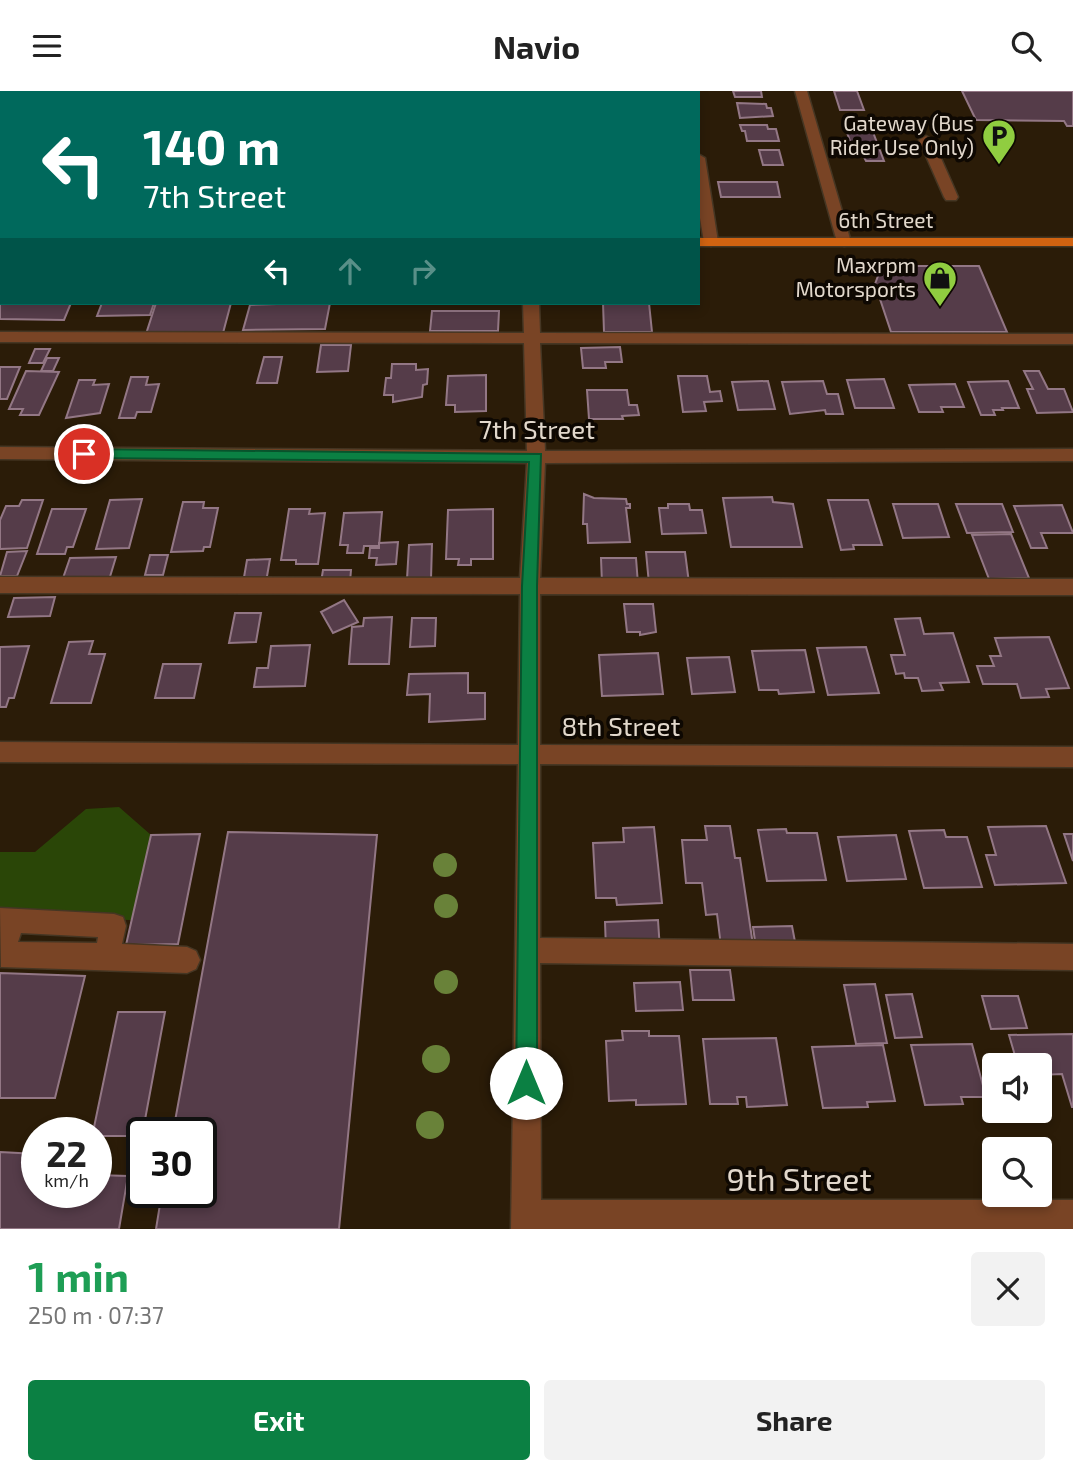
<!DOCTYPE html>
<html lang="en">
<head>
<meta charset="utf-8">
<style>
	:root { --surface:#fff; --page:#f2f2f2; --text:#222; --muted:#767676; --accent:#0b8043 }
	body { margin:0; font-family:"Exo 2",sans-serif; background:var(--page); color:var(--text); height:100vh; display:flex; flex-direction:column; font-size:26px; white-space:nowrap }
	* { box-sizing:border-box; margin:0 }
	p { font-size:23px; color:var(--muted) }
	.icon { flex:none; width:38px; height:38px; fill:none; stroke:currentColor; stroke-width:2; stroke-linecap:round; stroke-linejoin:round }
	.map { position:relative; height:1138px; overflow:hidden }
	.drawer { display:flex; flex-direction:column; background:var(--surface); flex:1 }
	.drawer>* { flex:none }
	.banner { position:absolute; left:0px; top:0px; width:700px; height:214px; box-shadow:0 4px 10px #0003; background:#00695c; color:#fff; overflow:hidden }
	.tools { position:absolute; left:982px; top:962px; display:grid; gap:14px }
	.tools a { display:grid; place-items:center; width:70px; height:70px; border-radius:7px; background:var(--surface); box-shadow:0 4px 10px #0003; font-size:35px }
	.speed { position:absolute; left:21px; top:1026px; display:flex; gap:14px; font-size:35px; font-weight:700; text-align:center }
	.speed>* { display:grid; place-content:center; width:91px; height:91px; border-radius:50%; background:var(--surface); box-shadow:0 4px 10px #0003; line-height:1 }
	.speed small { font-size:18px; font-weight:400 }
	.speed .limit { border:4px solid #111; border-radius:10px; background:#fff; color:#111 }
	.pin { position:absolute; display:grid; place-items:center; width:60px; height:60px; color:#fff; margin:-30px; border:4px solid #fff; border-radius:50%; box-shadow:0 2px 7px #0007 }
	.me { position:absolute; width:77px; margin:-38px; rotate:0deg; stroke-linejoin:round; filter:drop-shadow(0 0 5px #0008) }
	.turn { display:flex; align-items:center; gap:24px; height:147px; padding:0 28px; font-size:32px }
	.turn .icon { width:91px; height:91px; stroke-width:2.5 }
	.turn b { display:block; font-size:49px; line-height:60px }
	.lanes { display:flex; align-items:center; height:66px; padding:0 28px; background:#0003; justify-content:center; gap:35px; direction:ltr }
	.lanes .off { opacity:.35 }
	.round { display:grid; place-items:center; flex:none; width:74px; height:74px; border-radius:7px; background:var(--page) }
	.overview { display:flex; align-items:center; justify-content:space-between; height:119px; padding:0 28px }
	h1 { font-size:42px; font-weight:700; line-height:52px; color:#1e9e55 }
	.action { display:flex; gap:14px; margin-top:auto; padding:14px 28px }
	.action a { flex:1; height:80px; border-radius:7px; background:var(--accent); color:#fff; font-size:28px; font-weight:700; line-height:80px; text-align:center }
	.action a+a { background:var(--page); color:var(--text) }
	header { display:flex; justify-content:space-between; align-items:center; height:91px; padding:0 28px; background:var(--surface); font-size:32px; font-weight:700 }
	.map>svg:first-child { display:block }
	.green { fill:#2a4607 }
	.building { fill:#553c49; stroke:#937785; stroke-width:2 }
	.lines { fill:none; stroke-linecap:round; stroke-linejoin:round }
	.minor-casing { stroke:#453623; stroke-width:3 }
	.major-casing { stroke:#453623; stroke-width:3 }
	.minor { fill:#794425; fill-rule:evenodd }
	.major { fill:#d16311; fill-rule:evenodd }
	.tree { fill:#698239 }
	.route { fill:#0b8043; stroke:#07532c; stroke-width:2 }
	.labels { text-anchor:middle; stroke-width:7; stroke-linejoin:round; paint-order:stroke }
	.far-poi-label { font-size:21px; fill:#e2d8cc; stroke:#0e0802; text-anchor:end }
	.far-street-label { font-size:21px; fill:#e2d8cc; stroke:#0e0802 }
	.street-label { font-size:26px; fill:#e2d8cc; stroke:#0e0802 }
	.near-street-label { font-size:32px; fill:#e2d8cc; stroke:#0e0802 }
</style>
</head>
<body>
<header><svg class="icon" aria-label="menu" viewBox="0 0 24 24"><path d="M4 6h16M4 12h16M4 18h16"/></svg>Navio<svg class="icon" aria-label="search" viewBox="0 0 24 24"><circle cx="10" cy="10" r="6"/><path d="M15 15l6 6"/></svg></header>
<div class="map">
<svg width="1073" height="1138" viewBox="0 0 1073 1138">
	<rect width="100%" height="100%" fill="#2b1c08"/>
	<path class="green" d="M119 716 151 744 132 829 40 828 0 824V761H35L86 718Z"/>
	<g class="building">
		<path d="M733 0H761L762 6H735Z"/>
		<path d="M834 0H857L864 19H840Z"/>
		<path d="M962 0H1073V35H1067L1064 30 976 29Z"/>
		<path d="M737 12 766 13 767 17H771L773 25 740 27Z"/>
		<path d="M740 34H767L768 38H776L779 50H747L745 40H742Z"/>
		<path d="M845 36H871L884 70H866L863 64H855Z"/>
		<path d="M759 59H779L783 74H763Z"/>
		<path d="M718 91H777L780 106H721Z"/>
		<path d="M875 175H979L1007 241H891L875 193 878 185Z"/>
		<path d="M0 206 2 212H71L64 229 0 228Z"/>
		<path d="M102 212H154L150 224 97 225Z"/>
		<path d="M156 212H231L223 242 146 243Z"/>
		<path d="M308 212H330L325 238 243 239 250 214Z"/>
		<path d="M603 212H649L652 241H604Z"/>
		<path d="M432 220H499L498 240H430Z"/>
		<path d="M321 254H351L348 280 317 281Z"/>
		<path d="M620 256 622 271H605L606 277H583L581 257Z"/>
		<path d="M35 258H50L43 272H29Z"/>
		<path d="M264 266H282L277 292H257Z"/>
		<path d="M47 267H59L53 280H41Z"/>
		<path d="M392 273H416V279L428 278 427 293 423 294 422 306 393 311V304H384L386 287H391Z"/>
		<path d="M0 276H20L7 308H0Z"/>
		<path d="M26 280 59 281 39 324H20L23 318H9Z"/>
		<path d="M1024 280H1039L1048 298H1064L1073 321 1037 322 1027 298H1033Z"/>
		<path d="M486 284V320L455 321V314H446L448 285Z"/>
		<path d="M678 285H707L710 301 720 300 722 310 704 311 706 320 683 321Z"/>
		<path d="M131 286H148L146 294 159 293 151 321H137L135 327H119Z"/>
		<path d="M884 288 894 317H855L847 289Z"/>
		<path d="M79 289H95L93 294 109 293 100 322 66 327Z"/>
		<path d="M768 290 775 318 738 319 732 291Z"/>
		<path d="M823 290 827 303H838L843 323H826L825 319 790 323 782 291Z"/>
		<path d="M1008 290 1019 317H1002L1003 319H993L995 324H981L968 291Z"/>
		<path d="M955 293 964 316H941L943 321H919L909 294Z"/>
		<path d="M587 299H627L629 314H637L639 324 622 325 623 328H589Z"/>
		<path d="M584 403 594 407 626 408 627 413H630V417H626L630 451 588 452 587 433H583Z"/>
		<path d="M772 406 773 411 793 413 802 456H731L723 407Z"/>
		<path d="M142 408 129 457 96 458 110 409Z"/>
		<path d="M22 409H43L27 457 0 458V429L6 415H19Z"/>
		<path d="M828 409H868L882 454H853L854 458 841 459Z"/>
		<path d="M183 411H204L203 417H218L210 456H204L203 460 171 461Z"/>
		<path d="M668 413H689L690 419H702L706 442 662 443 659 417H668Z"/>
		<path d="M893 413H938L949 446 903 447Z"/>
		<path d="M956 413H1002L1013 441 967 442Z"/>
		<path d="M1062 414 1073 442H1041L1047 457H1031L1014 415Z"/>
		<path d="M52 418H86L73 456H67L65 463H37Z"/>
		<path d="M289 418H310L309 423 325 422 318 473H296V469H281Z"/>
		<path d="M493 418V468H471V474H458L459 468H446L448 419Z"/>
		<path d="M382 421 379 455H364L363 462H347L348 454H340L344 422Z"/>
		<path d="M1011 443 1029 487 989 488 972 444Z"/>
		<path d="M398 451 396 473 376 474 377 467H369L370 457H379V452Z"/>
		<path d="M432 453 431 488H407L409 454Z"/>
		<path d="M27 460 17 485H0L7 461Z"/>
		<path d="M646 461H685L689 492 649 493Z"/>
		<path d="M150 464H168L163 484H145Z"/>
		<path d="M116 466 109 489 62 490 70 467Z"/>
		<path d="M601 467H636L638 493H602Z"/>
		<path d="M270 468 266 491 243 492 247 469Z"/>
		<path d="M323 479H351L350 491H321Z"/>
		<path d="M55 506 50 525 8 526 14 507Z"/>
		<path d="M344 509 358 531 333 542 321 521Z"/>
		<path d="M624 513H653L656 541 640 544V541H627Z"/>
		<path d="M235 522H261L256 551 229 552Z"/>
		<path d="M392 526 389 573H349L352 536 363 535 364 527Z"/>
		<path d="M412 527H436L435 555 410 556Z"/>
		<path d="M920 527 924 543 953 542 969 591 940 592 943 599 922 600 918 587H905L904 582 896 583 891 564H905L895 528Z"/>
		<path d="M1049 546 1069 597 1046 598 1049 606 1021 607 1017 593H983L977 575H994L990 565H1001L995 547Z"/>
		<path d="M93 550 89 563H105L91 612H51L69 551Z"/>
		<path d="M310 554 305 595 254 596 257 577H268L271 555Z"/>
		<path d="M29 555 14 607H9L6 616H0V556Z"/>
		<path d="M866 556 879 602 828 604 817 557Z"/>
		<path d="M805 559 814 601 779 603 778 599H759L752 560Z"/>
		<path d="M658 562 663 603 602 605 599 564Z"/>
		<path d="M729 566 735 601 692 603 687 567Z"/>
		<path d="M163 573H201L194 607H155Z"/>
		<path d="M468 582V602H485V628L429 631 430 603 407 604 409 583Z"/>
		<path d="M705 735H730L735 767H740L753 854 721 855 717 823 706 824 702 792H686L682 749H707Z"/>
		<path d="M1046 735 1066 792 995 794 986 764H996L988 736Z"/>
		<path d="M654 736 662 812 617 814 616 807H596L593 752 624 751 623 737Z"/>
		<path d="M786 738 787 742H817L826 789 767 790 758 739Z"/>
		<path d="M944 739 946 746H967L982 796 924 797 909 740Z"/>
		<path d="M228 741 377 744 339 1138H156L162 1101H201V1041H173Z"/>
		<path d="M200 743 178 853 126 854 151 744Z"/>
		<path d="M1064 743H1073V770Z"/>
		<path d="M896 744 906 788 847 790 838 746Z"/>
		<path d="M658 829 660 859H606L605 831Z"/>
		<path d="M792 835 796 856 756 857 753 836Z"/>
		<path d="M690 879H730L734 909H693Z"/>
		<path d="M0 882 85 885 55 1007H0Z"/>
		<path d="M680 891 683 919 636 920 634 892Z"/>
		<path d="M875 893 887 952 856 953 844 894Z"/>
		<path d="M912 903 922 946 895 947 886 904Z"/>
		<path d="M982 905H1018L1027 937 991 938Z"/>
		<path d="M118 921H165L142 1045H96V1041H93Z"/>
		<path d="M622 940H649V945H679L686 1013 636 1014V1009L609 1010 606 950 623 949Z"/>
		<path d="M1073 943V1016H1072L1062 983 1040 984V975H1018L1009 944Z"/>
		<path d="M776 947 787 1014 747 1016 746 1006H737L738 1013H710L703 948Z"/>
		<path d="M972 953 986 1006H961L963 1013 925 1014 911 954Z"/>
		<path d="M883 954 895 1010 867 1011 868 1016 823 1017 812 956Z"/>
		<path d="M0 1061 37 1063V1101H96V1084L128 1085 119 1138H0Z"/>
	</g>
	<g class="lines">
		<g class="minor-casing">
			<g id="minor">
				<rect x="569" y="0" width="12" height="2"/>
				<path d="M682 0H694L695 2H683Z"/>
				<path d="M795 0H807L851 151 849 154 844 155 837 151Z"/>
				<rect x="0" y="7" width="2" height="8"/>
				<path d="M926 45 933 49 958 106 956 109H946L944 106 919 49Z"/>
				<path d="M698 63 705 67 718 151 711 155 704 151 698 115Z"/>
				<rect x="0" y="67" width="2" height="9"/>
				<path d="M0 122H2L0 133Z"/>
				<path d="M523 212H539L540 242 1073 243V253L540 252 545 360 1073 358V370L545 372 540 487 1073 488V504L540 503V654L1073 656V676L540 673V847L1073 853V879L540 872 541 1109H1073V1138H511L518 673 0 671V651L518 654 520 503 0 502V486L520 487 527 372 0 368V356L527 360 524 252 0 251V241L524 242Z"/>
				<path d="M0 817 114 823 123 826 126 835 122 853 187 856 196 860 200 869 196 878 187 882 1 876ZM21 842 98 846 97 852 18 851Z"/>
			</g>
		</g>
		<g class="major-casing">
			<g id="major">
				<rect x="0" y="146" width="2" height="8"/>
				<rect x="698" y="147" width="375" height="8"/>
			</g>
		</g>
		<use href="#minor" class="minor"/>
		<use href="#major" class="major"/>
	</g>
	<g class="tree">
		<circle cx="445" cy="774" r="12"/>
		<circle cx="446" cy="815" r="12"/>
		<circle cx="446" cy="891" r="12"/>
		<circle cx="436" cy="968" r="14"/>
		<circle cx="430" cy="1034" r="14"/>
	</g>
	<path class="route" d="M84 358 541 363 537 495V992L534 999 526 1002 519 999 516 992 522 495 529 371 84 367 77 363Z"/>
	<defs>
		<g id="parking-pin" transform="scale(1.75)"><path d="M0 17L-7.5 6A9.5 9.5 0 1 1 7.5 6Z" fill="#90cd40" stroke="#0e0802"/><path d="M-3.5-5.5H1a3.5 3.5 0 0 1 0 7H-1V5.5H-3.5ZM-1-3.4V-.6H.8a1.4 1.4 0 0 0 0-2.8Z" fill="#111"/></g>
		<g id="shop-pin" transform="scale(1.75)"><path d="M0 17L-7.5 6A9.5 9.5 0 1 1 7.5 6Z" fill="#90cd40" stroke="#0e0802"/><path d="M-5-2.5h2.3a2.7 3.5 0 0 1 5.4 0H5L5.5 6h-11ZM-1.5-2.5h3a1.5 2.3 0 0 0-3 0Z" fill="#111"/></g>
	</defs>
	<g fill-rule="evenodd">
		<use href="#parking-pin" x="999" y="45"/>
		<use href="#shop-pin" x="940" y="187"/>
	</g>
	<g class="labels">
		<g class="far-poi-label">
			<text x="974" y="40">Gateway (Bus<tspan x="974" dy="24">Rider Use Only)</tspan></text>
			<text x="916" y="182">Maxrpm<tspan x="916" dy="24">Motorsports</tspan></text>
		</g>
		<g class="far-street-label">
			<text x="886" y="137">6th Street</text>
		</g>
		<g class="street-label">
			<text x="537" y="348">7th Street</text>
			<text x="621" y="645">8th Street</text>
		</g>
		<g class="near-street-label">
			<text x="799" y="1100">9th Street</text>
		</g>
	</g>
</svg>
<div class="tools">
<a><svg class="icon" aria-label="sound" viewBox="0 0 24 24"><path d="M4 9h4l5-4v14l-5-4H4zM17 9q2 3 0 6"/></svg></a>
<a><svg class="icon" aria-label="search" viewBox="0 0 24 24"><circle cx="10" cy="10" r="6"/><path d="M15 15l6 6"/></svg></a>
</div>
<div class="speed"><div>22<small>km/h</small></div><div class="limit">30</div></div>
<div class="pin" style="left:84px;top:363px;background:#d93025"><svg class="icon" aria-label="arrive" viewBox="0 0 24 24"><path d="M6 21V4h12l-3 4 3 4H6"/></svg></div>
<svg class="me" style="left:526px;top:992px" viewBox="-20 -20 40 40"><circle r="19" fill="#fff"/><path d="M0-13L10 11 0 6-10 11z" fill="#0b8043"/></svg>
<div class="banner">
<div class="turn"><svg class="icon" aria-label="left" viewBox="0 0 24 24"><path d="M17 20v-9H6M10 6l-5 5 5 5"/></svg><div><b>140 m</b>7th Street</div></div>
<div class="lanes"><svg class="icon" aria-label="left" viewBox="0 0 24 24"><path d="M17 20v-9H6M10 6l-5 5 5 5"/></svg><svg class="icon off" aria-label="ahead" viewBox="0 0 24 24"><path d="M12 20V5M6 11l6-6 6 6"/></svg><svg class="icon off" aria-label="right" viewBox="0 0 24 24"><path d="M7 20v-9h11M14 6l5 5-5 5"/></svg></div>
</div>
</div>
<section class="drawer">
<div class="overview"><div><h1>1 min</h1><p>250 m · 07:37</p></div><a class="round"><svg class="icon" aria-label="close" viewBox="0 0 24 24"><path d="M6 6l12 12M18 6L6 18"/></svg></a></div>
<div class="action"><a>Exit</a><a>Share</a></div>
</section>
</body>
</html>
